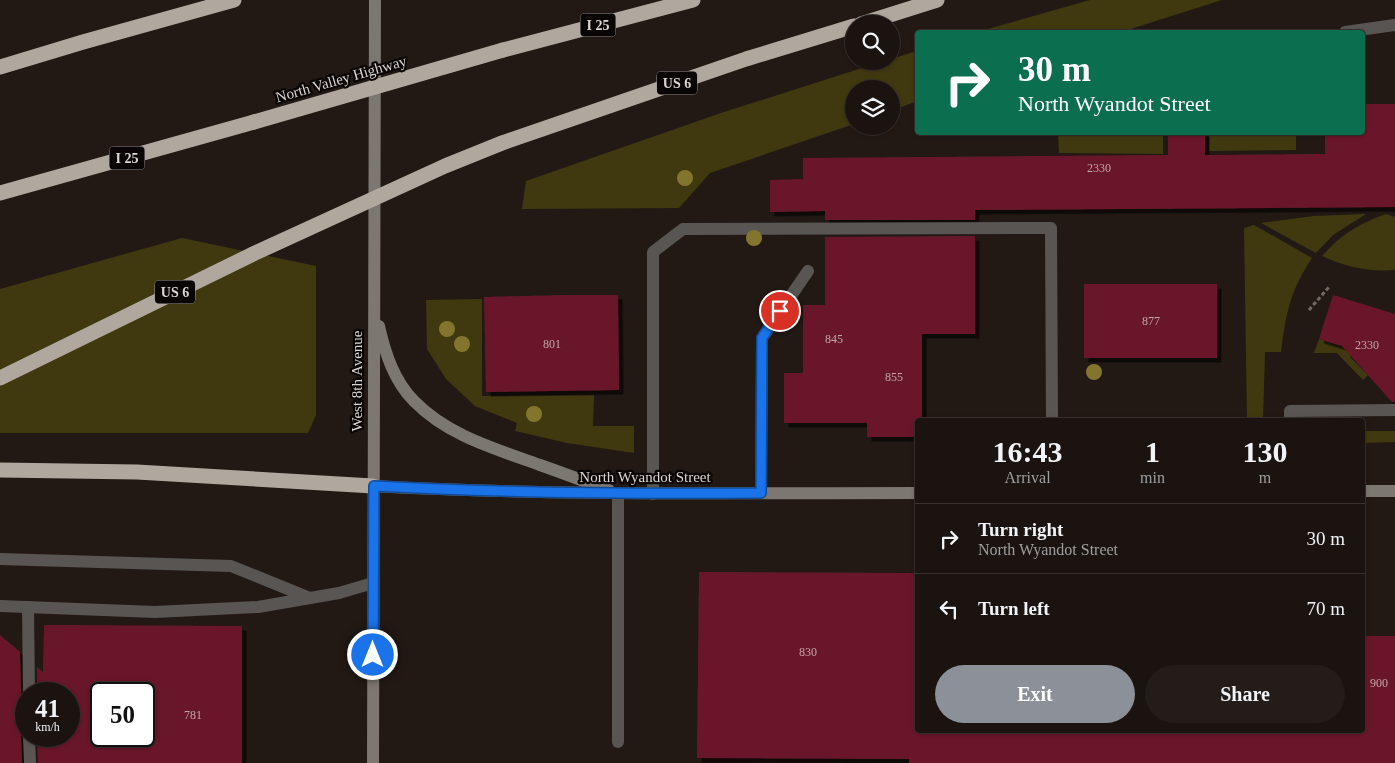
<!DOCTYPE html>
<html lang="en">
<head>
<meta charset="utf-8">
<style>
	:root { --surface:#1a1310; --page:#231c19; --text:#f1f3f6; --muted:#9f9e9f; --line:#383230; --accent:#8c9099 }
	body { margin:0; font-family:"Times New Roman",serif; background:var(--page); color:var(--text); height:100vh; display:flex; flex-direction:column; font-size:19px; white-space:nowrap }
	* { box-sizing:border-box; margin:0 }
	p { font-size:16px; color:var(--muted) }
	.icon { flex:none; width:28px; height:28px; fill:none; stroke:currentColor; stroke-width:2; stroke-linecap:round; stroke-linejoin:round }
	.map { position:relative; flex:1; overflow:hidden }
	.side { position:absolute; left:915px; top:418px; width:450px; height:315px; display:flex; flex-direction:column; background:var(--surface); border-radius:5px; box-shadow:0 1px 4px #0004,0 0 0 1px var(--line) }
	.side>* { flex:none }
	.banner { position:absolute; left:915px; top:30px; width:450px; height:105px; border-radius:5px; box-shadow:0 1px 4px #0004,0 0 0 1px var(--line); background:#0b6e4f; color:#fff; overflow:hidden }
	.tools { position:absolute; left:845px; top:15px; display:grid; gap:10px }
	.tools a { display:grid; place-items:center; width:55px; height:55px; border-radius:50%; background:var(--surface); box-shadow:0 1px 4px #0004,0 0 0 1px var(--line); font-size:25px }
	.speed { position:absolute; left:15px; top:682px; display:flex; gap:10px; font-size:25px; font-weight:700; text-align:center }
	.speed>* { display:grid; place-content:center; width:65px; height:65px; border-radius:50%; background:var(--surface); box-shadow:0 1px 4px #0004,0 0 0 1px var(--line); line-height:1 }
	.speed small { font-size:12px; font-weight:400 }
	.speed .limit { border:2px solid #111; border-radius:8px; background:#fff; color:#111 }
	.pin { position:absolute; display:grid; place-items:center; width:42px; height:42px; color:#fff; margin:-21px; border:2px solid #fff; border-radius:50%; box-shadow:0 1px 5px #0007 }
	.me { position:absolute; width:55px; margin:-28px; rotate:0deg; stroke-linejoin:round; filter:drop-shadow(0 0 4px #0008) }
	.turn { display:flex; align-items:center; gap:18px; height:105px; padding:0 20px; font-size:22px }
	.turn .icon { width:65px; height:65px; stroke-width:2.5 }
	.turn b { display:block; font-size:35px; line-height:42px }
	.eta { display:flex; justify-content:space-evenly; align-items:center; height:85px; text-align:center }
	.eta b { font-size:30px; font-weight:700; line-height:35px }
	.button { display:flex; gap:10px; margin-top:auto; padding:10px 20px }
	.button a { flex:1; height:58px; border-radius:30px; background:var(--accent); color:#fff; font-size:20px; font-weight:700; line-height:58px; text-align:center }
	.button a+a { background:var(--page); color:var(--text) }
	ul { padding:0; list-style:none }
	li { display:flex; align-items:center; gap:15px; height:70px; padding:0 20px; border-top:1px solid var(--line) }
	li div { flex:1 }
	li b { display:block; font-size:19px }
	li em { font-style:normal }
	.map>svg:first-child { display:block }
	.green { fill:#403910 }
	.building { fill:#6a182a; fill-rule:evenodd; filter:url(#shadow) }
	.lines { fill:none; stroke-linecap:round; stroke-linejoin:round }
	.path { stroke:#726a67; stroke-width:3; stroke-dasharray:4 2.5; stroke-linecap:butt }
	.lane { stroke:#595552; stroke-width:12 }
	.secondary { stroke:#7c7771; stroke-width:12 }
	.highway { stroke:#b0a79e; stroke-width:15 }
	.highway-bridge { stroke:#b0a79e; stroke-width:15 }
	.tree { fill:#84752e }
	.route-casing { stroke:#114b97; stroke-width:12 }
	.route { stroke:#1a73e8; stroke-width:9 }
	.labels { text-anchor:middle; stroke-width:4.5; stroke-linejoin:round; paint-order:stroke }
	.number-label { font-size:12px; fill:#c0a6a8 }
	.shield { fill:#090504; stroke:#9d9794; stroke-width:1 }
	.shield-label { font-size:14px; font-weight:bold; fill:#dcd5d2 }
	.street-label { font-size:15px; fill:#dcd5d2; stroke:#090504 }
</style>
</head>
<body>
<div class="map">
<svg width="1395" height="763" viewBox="0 0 1395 763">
	<defs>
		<filter id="shadow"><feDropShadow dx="4.5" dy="4.5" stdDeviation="0" flood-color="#0009"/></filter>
	</defs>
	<rect width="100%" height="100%" fill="#221915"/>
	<g class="green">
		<path d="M1090 0H1222L1121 32H977Z"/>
		<path d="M917 51V101L891 111V89H854V124L710 173 679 208 522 209 526 181 721 113 884 61H891V59Z"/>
		<path d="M1058 133H1163V154L1059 153Z"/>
		<path d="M1209 133H1296V150L1209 151Z"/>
		<path d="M1366 214 1333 235 1316 253 1261 223 1314 216Z"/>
		<path d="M1386 214 1395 217V270C1368 272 1346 267 1322 256 1342 234 1358 224 1386 214Z"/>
		<path d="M1254 225 1312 258C1290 291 1286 313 1281 352H1265L1263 420H1247L1244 228Z"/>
		<path d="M182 238 316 266V415L308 433H0V289Z"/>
		<path d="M482 299V396L594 395 593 426H634V453L567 443 515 431 517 423 475 406 446 379 427 349 426 300Z"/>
		<path d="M1319 339 1356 351 1350 357 1368 375 1363 380 1337 353H1314Z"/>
		<path d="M1362 431H1395V442L1363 443Z"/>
	</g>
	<g class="building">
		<path d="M1362 104H1395V207L975 210V220H825V211L770 212V180L803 179V158L1168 155V132H1205V155L1325 154V132H1362Z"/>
		<path d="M975 236V334H922V420H918V437H867V423H784V373H803V305H825V237Z"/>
		<rect x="1084" y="284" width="133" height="74"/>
		<path d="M565 295H618L619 390 486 392 484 297Z"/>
		<path d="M1333 295 1395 314V402H1392L1342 346 1319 339Z"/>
		<path d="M699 572 918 573V730H1362V636H1395V763H909V759L697 758Z"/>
		<path d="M44 625 242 626V763H38L37 736H69V694H37V667L43 672ZM101 694H144V736H101Z"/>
		<path d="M0 635 20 652 21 694 22 699 26 701V729L22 732 21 736 22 763H0Z"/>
	</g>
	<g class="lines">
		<path class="path" d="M1309 310 1329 287"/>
		<g class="lane">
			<path d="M1345 32 1395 25"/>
			<path d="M1290 420V411L1395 410"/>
			<path d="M761 493 762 338 808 271"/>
			<path d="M653 494V252L683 229 1051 228 1052 420"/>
			<path d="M0 559 231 566 310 598"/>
			<path d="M0 606 155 612 258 607 339 593 373 583"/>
			<path d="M28 607 29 694"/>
			<path d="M29 736 30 763"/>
			<path d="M618 742V494"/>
		</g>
		<g class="secondary">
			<path d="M379 326C385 353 394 381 414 401 448 436 496 449 540 465 563 473 586 482 609 490"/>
			<path d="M373 486C555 496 736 493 918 493"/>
			<path d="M1362 491H1395"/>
			<path d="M373 763 375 0"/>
		</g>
		<g class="highway">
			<path d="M861 24 937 0"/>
			<path d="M503 50 693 0"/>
			<path d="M0 67 83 42 234 0"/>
			<path d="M502 143 746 59 854 26"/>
			<path d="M0 193 254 122"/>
			<path d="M0 378 253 254"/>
			<path d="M0 470 137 472 373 486"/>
		</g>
		<g class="highway-bridge">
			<path d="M254 122 503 50"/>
			<path d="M253 254 445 166 502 143"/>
		</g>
	</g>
	<g class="tree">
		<circle cx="685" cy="178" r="8"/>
		<circle cx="754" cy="238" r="8"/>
		<circle cx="447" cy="329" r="8"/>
		<circle cx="462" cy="344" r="8"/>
		<circle cx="1094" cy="372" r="8"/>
		<circle cx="534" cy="414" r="8"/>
	</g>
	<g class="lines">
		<g class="route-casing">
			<path id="route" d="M373 655 374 486C503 493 632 494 761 493L762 338 780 311"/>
		</g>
		<use href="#route" class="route"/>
	</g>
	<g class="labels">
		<g class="number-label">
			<text x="1099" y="172">2330</text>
			<text x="1151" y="325">877</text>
			<text x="834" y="343">845</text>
			<text x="552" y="348">801</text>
			<text x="1367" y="349">2330</text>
			<text x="894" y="381">855</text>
			<text x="808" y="656">830</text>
			<text x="1379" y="687">900</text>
			<text x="193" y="719">781</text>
		</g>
		<g class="shield">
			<rect x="580.5" y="13.5" width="35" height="23" rx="4"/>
			<rect x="657" y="71.5" width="40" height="23" rx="4"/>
			<rect x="109.5" y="146.5" width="35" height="23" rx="4"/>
			<rect x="155" y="280.5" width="40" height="23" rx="4"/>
		</g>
		<g class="shield-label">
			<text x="598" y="30">I 25</text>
			<text x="677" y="88">US 6</text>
			<text x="127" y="163">I 25</text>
			<text x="175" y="297">US 6</text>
		</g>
		<g class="street-label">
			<text transform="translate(341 79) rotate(-16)" y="5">North Valley Highway</text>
			<text transform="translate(357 381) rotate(-90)" y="5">West 8th Avenue</text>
			<text x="645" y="482">North Wyandot Street</text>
		</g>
	</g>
</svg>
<div class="tools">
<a><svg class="icon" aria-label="search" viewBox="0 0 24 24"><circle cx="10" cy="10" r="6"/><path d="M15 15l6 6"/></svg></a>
<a><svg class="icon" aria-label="layers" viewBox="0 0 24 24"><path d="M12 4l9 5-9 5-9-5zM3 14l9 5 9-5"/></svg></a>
</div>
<div class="speed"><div>41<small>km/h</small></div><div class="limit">50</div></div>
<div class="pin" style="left:780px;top:311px;background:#d93025"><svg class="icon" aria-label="arrive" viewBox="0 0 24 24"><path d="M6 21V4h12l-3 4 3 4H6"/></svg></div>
<svg class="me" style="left:373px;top:655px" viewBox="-20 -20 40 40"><circle r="17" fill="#1a73e8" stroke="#fff" stroke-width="3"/><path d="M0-11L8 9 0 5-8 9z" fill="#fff"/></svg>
<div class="banner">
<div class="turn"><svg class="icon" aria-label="right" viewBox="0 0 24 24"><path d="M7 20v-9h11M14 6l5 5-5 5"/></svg><div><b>30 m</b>North Wyandot Street</div></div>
</div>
<section class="side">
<div class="eta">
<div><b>16:43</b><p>Arrival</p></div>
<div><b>1</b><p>min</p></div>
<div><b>130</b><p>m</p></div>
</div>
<ul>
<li><svg class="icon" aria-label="right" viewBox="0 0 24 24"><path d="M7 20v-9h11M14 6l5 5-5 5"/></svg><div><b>Turn right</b><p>North Wyandot Street</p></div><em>30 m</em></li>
<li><svg class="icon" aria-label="left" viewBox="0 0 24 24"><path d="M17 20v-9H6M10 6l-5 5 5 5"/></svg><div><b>Turn left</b></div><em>70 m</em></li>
</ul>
<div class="button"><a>Exit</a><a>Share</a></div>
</section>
</div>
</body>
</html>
